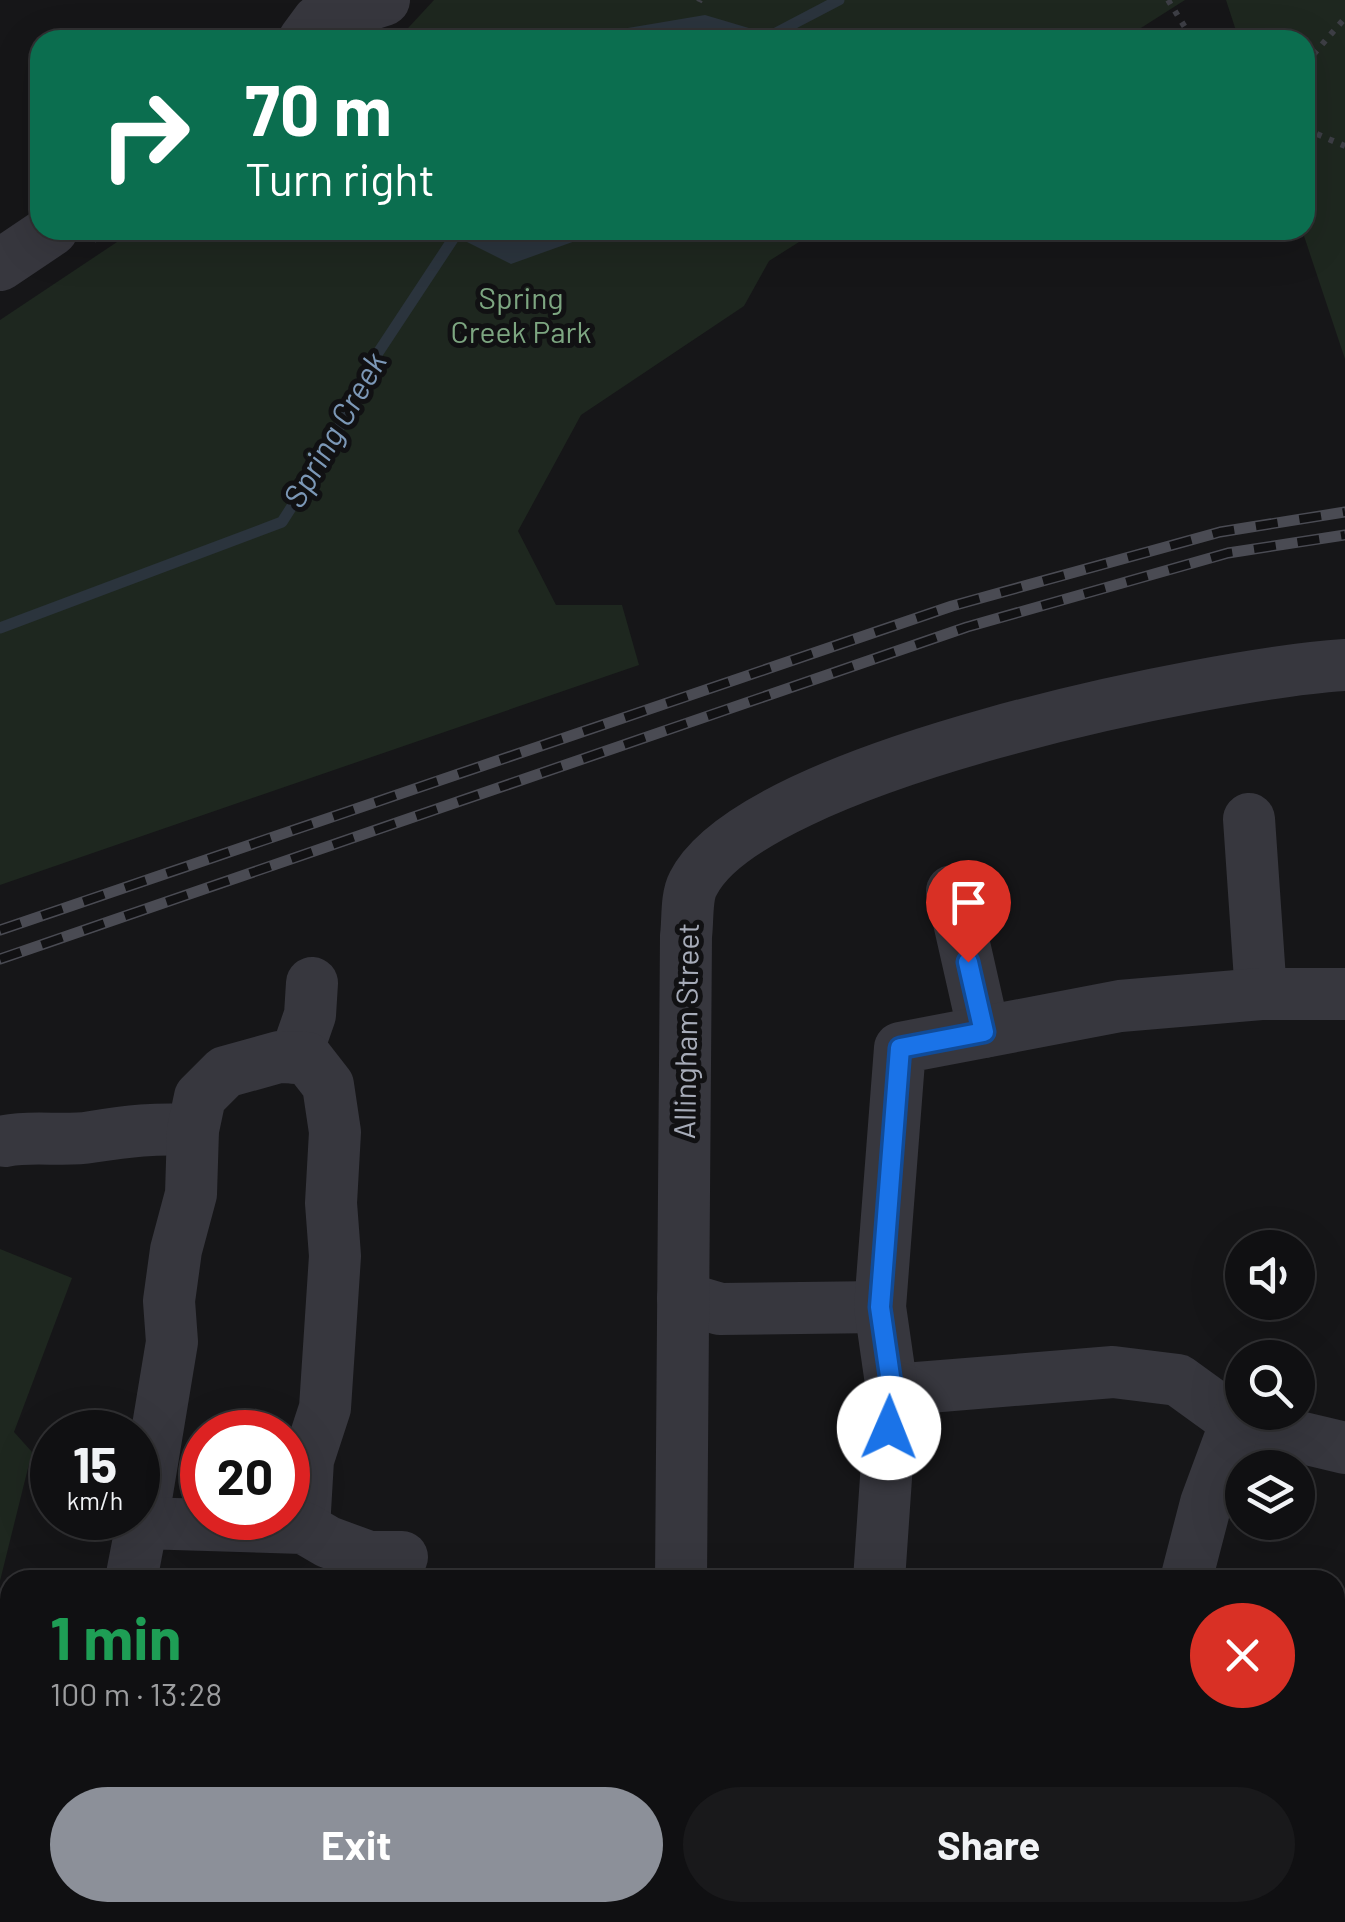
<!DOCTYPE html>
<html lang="en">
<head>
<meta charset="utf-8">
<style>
	:root { --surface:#101012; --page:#19191b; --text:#f1f3f6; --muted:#9c9d9f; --line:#303032; --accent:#8c9099 }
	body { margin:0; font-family:Barlow,sans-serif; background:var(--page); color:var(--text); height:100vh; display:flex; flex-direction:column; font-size:38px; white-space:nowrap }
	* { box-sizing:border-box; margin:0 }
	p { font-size:32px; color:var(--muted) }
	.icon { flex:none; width:55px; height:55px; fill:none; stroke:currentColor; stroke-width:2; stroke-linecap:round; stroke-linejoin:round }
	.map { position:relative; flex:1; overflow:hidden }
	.details { position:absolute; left:0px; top:1570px; width:1345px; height:352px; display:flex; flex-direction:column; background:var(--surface); border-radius:30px 30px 0 0; box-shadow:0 10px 40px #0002,0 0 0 2px var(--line) }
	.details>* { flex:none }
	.hud { position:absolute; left:30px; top:30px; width:1285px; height:210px; border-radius:30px; box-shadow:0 10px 40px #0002,0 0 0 2px var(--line); background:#0b6e4f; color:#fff; overflow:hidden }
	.fabs { position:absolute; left:1225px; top:1230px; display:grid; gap:20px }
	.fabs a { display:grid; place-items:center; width:90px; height:90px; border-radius:50%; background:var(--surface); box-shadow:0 10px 40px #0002,0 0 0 2px var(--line); font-size:50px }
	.speed { position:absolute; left:30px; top:1410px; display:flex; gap:20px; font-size:50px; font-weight:700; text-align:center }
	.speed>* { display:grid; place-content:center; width:130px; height:130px; border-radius:50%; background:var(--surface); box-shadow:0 10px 40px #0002,0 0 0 2px var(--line); line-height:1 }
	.speed small { font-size:25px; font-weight:400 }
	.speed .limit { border:15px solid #d22; background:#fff; color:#111 }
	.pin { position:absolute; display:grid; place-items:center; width:85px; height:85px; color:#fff; margin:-102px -42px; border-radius:50% 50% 50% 0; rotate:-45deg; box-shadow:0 0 10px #0007 }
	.pin .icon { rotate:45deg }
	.me { position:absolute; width:110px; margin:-55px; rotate:1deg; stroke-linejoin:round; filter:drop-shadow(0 0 8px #0008) }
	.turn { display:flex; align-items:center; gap:35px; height:210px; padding:0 50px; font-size:45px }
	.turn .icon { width:130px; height:130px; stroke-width:2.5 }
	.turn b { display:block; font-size:70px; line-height:85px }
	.round { display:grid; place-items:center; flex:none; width:105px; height:105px; border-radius:52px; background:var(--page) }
	.summary { display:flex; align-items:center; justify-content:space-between; height:170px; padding:0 50px }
	h1 { font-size:60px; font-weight:700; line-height:75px; color:#1e9e55 }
	.action { display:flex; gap:20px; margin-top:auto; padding:20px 50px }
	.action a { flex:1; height:115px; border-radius:60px; background:var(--accent); color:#fff; font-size:40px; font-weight:700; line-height:115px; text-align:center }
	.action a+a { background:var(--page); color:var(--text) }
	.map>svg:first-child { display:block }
	.green { fill:#1e271f }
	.water { fill:#2b343d }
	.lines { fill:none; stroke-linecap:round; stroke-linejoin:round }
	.stream { stroke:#2b343d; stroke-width:11 }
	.path { stroke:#3d3e45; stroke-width:6; stroke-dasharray:5 8; stroke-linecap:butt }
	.minor { stroke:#37373e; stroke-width:52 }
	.rail-casing { stroke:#4a4b53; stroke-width:11 }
	.rail { stroke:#111113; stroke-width:8; stroke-dasharray:22; stroke-linecap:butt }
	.route-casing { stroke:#114b97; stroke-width:25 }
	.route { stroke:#1a73e8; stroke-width:18 }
	.labels { text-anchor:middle; stroke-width:10; stroke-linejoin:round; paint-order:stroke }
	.park-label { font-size:30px; fill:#7da681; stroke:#111113 }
	.street-label { font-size:30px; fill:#a7acb9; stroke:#111113 }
	.water-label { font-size:32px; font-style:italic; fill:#7c98b7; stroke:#111113 }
</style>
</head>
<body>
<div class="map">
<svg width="1345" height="1922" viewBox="0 0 1345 1922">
	<rect width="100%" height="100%" fill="#161618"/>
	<g class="green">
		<path d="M434 0H1185L1122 40H397Z"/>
		<path d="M1226 0H1345V359L1302 230 1305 40H1239Z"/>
		<path d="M135 230H818L769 261 744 306 581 415 518 531 556 605H622L639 665 0 885V320Z"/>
		<path d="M0 1249 72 1278 14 1432 32 1452 0 1581Z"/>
		<path d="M1335 1694H1345V1922H1142L1150 1912H1335Z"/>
	</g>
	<g class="water">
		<path d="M705 15 772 35V40H589L604 32Z"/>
		<path d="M452 230H606L511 264 455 236Z"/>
	</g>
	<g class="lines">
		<g class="stream">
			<path d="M772 35 839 0"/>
			<path d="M0 628 282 522 331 445 366 371 455 236"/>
		</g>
		<g class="path">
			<path d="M1168 0 1193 40"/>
			<path d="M699 2 700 0"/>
			<path d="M1305 64 1345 18"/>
			<path d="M1305 129 1345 146"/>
			<path d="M94 240 110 230"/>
		</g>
		<g class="minor">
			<path d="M304 40 318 21 384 0"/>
			<path d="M0 265 52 230"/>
			<path d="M1249 819 1261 994"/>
			<path d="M952 891 984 1032"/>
			<path d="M295 1058 310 1015 312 983"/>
			<path d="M5 1141C35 1135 63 1142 91 1137 129 1131 155 1128 193 1130"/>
			<path d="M683 1298 720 1309 880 1307"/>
			<path d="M892 1390 1113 1372 1178 1380 1236 1422 1345 1448"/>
			<path d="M142 1523 172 1342 169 1301 176 1250 191 1194 193 1130 200 1097 225 1072 279 1057 307 1058 328 1085 335 1132 331 1203 335 1256 325 1408 308 1460 304 1528"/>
			<path d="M131 1580 142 1523 304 1528 328 1542 369 1557H402"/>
			<path d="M681 1580 686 936C688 921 686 897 693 884 751 766 1216 673 1345 665"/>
			<path d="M879 1580 892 1390 880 1307 900 1048 1120 1006 1261 994H1345"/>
			<path d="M1186 1580 1206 1503 1236 1422"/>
			<path d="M0 1740H10"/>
			<path d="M679 1922V1912"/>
			<path d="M873 1922V1912"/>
		</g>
		<g class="rail-casing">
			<g id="rail">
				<path d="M0 930 952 606 1220 532 1345 512"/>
				<path d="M0 959 967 627 1228 553 1345 535"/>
			</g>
		</g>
		<use href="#rail" class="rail"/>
	</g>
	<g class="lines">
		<g class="route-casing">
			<path id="route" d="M889 1428 892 1390 880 1307 900 1048 984 1032 968 962"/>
		</g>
		<use href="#route" class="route"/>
	</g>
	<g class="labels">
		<g class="park-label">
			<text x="521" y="309">Spring<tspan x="521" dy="34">Creek Park</tspan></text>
		</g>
		<g class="street-label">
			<text transform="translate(687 1031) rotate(-89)" y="10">Allingham Street</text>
		</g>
		<g class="water-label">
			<text transform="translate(335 430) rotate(-60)" y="11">Spring Creek</text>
		</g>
	</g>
</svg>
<div class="fabs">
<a><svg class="icon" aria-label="sound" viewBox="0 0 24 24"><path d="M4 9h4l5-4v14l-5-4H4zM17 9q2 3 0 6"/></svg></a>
<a><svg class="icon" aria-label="search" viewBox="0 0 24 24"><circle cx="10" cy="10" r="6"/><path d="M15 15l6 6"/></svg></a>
<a><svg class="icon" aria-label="layers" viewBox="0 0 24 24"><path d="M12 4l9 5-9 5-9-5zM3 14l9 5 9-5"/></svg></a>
</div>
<div class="speed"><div>15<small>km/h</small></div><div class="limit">20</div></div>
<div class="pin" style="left:968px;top:962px;background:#d93025"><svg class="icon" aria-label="arrive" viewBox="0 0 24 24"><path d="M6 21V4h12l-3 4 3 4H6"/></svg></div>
<svg class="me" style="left:889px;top:1428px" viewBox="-20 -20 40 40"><circle r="19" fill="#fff"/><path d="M0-13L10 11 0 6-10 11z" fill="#1a73e8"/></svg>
<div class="hud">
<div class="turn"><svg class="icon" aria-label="right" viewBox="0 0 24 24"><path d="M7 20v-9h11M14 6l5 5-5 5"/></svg><div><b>70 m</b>Turn right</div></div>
</div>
<section class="details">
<div class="summary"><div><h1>1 min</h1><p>100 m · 13:28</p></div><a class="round" style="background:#d93025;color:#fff"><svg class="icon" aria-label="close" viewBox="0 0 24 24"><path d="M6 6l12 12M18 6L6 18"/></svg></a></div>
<div class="action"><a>Exit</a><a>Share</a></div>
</section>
</div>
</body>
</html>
